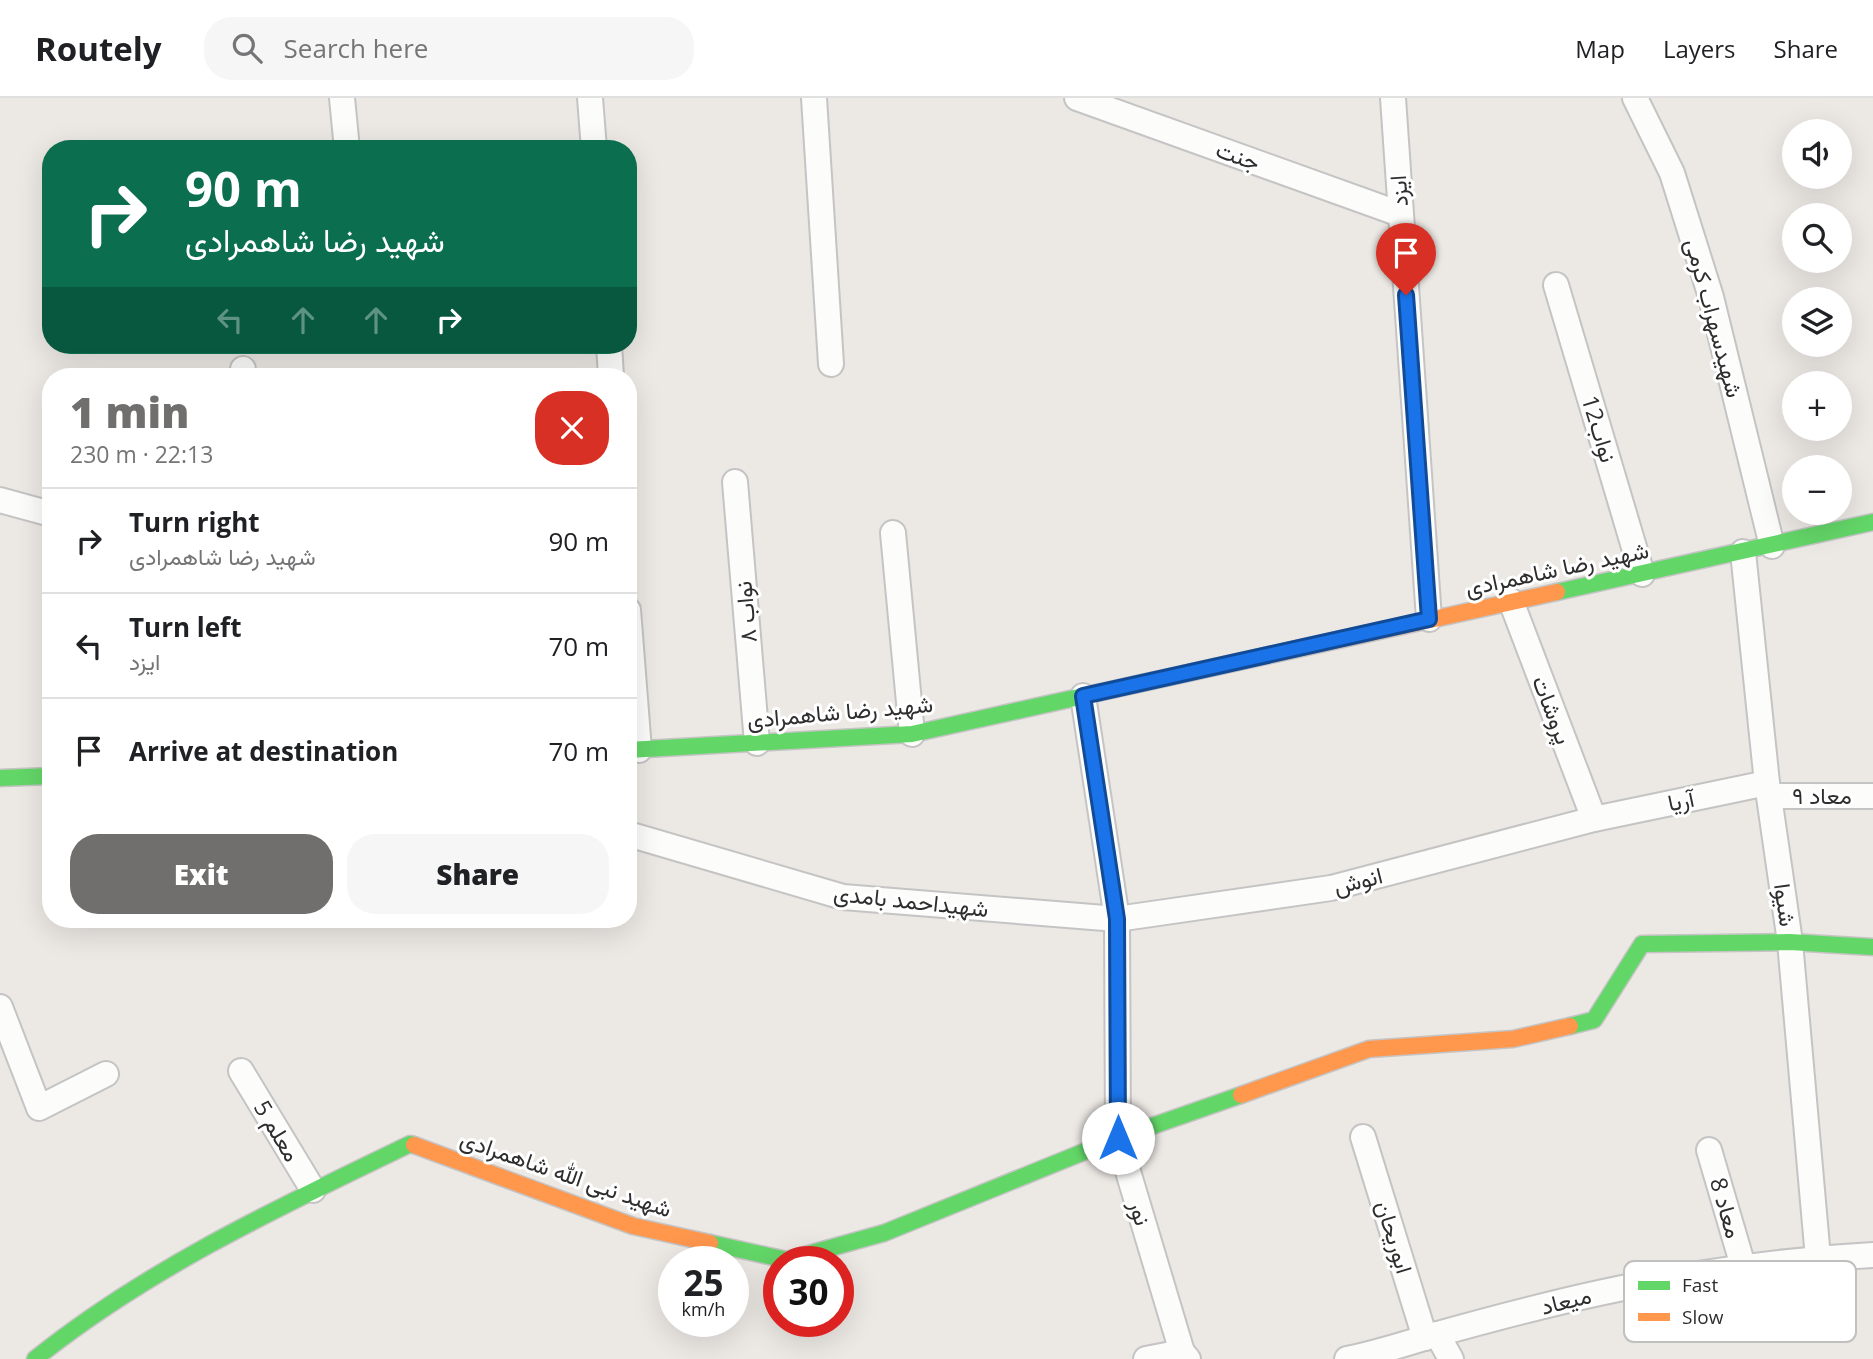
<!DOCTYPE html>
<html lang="en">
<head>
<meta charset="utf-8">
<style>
	:root { --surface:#fff; --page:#f6f6f6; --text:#202124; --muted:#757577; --line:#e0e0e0; --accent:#706f6e }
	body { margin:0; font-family:"Open Sans",Vazirmatn,sans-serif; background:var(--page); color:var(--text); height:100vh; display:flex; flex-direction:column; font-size:26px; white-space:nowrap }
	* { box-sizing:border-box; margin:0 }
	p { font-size:23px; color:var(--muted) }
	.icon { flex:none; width:38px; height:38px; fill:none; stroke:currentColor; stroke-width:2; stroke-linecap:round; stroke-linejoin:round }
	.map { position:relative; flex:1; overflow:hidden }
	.drawer { position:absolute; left:42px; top:270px; width:595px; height:560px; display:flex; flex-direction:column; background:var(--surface); border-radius:28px; box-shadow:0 7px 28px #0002 }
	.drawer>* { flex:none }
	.banner { position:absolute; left:42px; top:42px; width:595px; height:214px; border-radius:28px; box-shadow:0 7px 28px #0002; background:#0b6e4f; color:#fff; overflow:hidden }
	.controls { position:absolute; left:1782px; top:21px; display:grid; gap:14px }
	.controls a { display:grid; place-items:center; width:70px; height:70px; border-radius:50%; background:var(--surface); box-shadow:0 7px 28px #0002; font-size:35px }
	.speed { position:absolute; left:658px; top:1148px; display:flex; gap:14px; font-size:35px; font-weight:700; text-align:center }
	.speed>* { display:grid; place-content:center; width:91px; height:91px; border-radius:50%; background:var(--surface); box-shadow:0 7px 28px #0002; line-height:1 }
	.speed small { font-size:18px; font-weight:400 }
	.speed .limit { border:10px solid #d22; background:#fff; color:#111 }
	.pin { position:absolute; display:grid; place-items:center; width:60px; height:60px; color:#fff; margin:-72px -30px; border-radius:50% 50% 50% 0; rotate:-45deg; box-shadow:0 0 7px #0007 }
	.pin .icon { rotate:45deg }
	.me { position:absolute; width:77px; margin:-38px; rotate:0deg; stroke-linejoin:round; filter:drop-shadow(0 0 5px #0008) }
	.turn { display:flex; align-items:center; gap:24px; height:147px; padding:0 28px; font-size:32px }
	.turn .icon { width:91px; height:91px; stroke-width:2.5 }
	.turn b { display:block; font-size:49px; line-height:60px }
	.lanes { display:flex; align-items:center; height:66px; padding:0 28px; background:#0003; justify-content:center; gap:35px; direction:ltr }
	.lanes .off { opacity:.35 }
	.round { display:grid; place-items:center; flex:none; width:74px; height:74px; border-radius:28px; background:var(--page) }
	.headline { display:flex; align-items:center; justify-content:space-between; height:119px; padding:0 28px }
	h1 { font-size:42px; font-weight:800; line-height:52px; color:var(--accent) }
	.cta { display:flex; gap:14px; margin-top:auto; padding:14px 28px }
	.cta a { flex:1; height:80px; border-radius:28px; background:var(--accent); color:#fff; font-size:28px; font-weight:800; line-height:80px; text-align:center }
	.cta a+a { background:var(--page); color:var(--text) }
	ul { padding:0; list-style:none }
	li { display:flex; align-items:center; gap:21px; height:105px; padding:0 28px; border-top:2px solid var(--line) }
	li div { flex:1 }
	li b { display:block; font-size:26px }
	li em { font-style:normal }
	header { display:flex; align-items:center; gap:42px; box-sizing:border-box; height:98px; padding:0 35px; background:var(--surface); border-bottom:2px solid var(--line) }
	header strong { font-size:33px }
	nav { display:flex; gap:38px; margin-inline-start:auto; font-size:24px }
	.search { width:490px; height:63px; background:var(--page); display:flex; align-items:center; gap:18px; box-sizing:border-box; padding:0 24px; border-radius:28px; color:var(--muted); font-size:26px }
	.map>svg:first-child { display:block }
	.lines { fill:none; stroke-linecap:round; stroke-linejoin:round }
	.street-casing { stroke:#c5c4c5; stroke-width:28 }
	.fast-casing { stroke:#c5c4c5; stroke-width:19 }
	.slow-casing { stroke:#c5c4c5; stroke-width:19 }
	.street { stroke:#fcfcfb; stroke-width:24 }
	.fast { stroke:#63d668; stroke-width:16 }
	.slow { stroke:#ff974d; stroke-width:16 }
	.route-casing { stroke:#114b97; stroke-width:18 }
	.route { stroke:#1a73e8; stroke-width:12 }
	.labels { text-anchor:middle; stroke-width:6; stroke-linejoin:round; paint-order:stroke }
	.street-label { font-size:23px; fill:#2e2e2e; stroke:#fff }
	.key { fill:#fff; stroke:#c0c0c0; stroke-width:2 }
	.key-label { font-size:19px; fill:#2e2e2e }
</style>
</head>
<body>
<header>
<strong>Routely</strong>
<div class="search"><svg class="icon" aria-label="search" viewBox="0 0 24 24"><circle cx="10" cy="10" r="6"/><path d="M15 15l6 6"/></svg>Search here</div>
<nav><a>Map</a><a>Layers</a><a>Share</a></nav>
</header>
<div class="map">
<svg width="1873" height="1261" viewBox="0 0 1873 1261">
	<rect width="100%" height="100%" fill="#ece8e4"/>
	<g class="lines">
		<g class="street-casing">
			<g id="street">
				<path d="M342 0 347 51"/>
				<path d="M590 0 594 51"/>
				<path d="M814 0 831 266"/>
				<path d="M1077 0 1400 116"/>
				<path d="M1393 0 1429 521"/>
				<path d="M1635 0 1672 75 1711 199 1772 448"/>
				<path d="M1556 187 1642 476"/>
				<path d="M609 247 611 278"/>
				<path d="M242 278 243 271"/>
				<path d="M735 384 757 645"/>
				<path d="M0 402 51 416"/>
				<path d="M893 435 912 636"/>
				<path d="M1743 454 1767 685 1790 844 1818 1160"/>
				<path d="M1511 503 1594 721"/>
				<path d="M628 512 639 652"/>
				<path d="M1083 598 1117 821 1118 1040 1182 1254"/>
				<path d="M1770 698H1873"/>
				<path d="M628 736 843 799 1117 821 1331 790 1594 721 1767 685"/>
				<path d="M0 909 39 1010 106 976"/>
				<path d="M241 973 313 1092"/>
				<path d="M1363 1039 1425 1240"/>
				<path d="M1709 1052 1743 1168"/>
				<path d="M1437 1236 1451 1261"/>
				<path d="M1146 1261 1182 1254 1188 1261"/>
				<path d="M1347 1261C1377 1255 1405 1246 1434 1237 1488 1222 1544 1207 1599 1195 1689 1175 1781 1162 1873 1157"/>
			</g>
		</g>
		<g class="fast-casing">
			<g id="fast">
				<path d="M1557 494 1873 424"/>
				<path d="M628 652 912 636 1097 595"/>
				<path d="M0 680 51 678"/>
				<path d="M1570 928 1594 922 1642 846 1790 844 1873 849"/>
				<path d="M710 1145 787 1162 884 1135 1118 1040 1241 997"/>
				<path d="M35 1261C147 1171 281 1108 410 1046L414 1047"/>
			</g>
		</g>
		<g class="slow-casing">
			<g id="slow">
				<path d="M1097 595 1557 494"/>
				<path d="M1241 997 1369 951 1513 941 1570 928"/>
				<path d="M414 1047 633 1128 710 1145"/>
			</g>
		</g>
		<use href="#street" class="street"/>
		<use href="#fast" class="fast"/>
		<use href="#slow" class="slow"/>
	</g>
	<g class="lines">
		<g class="route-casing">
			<path id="route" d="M1118 1040 1117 821 1083 598 1429 521 1406 197"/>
		</g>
		<use href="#route" class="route"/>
	</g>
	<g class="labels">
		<g class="street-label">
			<text transform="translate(1238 58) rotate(20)" y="8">جنت</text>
			<text transform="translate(1399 93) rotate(-94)" y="8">ایزد</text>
			<text transform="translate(1714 220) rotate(75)" y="8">شهیدسهراب کرمی</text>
			<text transform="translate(1599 331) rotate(73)" y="8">نواب12</text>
			<text transform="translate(1557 471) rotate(-12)" y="8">شهید رضا شاهمرادی</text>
			<text transform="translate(746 514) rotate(-95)" y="8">نواب ۸</text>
			<text transform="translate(1552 612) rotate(69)" y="8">پروشات</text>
			<text transform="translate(840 614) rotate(-5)" y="8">شهید رضا شاهمرادی</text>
			<text x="1822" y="706">معاد ۹</text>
			<text transform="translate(1681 703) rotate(-12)" y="8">آریا</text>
			<text transform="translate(1358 783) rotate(-14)" y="8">انوش</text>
			<text transform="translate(911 803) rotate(6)" y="8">شهیداحمد بامدی</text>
			<text transform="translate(1785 807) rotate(82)" y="8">شیوا</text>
			<text transform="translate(277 1033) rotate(59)" y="8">معلم 5</text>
			<text transform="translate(566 1076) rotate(19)" y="8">شهید نبی الله شاهمرادی</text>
			<text transform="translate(1726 1110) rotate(74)" y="8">معاد 8</text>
			<text transform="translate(1140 1115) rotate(73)" y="8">نور</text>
			<text transform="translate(1394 1139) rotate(73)" y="8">ابوریحان</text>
			<text transform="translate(1566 1203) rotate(-14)" y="8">میعاد</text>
		</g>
	</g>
	<rect x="1624" y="1163" width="232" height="81" rx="10" class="key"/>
	<rect x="1638" y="1183" width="32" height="9" fill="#63d668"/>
	<rect x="1638" y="1215" width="32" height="8" fill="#ff974d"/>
	<g class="key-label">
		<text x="1682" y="1194">Fast</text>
		<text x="1682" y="1226">Slow</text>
	</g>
</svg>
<div class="controls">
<a><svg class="icon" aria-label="sound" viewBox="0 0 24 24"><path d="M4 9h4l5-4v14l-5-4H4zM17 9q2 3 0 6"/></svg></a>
<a><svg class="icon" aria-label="search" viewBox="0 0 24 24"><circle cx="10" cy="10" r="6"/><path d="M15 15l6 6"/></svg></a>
<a><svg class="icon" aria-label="layers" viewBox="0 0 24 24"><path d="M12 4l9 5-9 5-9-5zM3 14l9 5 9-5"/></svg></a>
<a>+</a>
<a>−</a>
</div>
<div class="speed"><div>25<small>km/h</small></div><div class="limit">30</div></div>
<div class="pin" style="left:1406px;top:197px;background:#d93025"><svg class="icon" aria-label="arrive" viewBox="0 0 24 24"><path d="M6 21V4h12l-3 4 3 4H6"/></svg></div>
<svg class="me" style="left:1118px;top:1040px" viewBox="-20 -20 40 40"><circle r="19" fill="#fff"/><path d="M0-13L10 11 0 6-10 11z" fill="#1a73e8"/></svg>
<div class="banner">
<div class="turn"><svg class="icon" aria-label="right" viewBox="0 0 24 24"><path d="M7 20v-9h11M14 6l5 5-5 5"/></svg><div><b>90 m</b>شهید رضا شاهمرادی</div></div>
<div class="lanes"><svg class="icon off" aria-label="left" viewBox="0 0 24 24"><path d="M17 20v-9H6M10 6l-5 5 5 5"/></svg><svg class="icon off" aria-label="ahead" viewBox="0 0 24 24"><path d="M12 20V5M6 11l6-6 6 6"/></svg><svg class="icon off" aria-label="ahead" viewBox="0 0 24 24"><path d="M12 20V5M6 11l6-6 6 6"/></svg><svg class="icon" aria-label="right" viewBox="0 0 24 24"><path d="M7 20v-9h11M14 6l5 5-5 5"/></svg></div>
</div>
<section class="drawer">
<div class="headline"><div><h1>1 min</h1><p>230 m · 22:13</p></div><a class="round" style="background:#d93025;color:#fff"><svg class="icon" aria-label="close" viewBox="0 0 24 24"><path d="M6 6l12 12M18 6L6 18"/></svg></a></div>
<ul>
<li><svg class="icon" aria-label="right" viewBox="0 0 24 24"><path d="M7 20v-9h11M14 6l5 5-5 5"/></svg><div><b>Turn right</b><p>شهید رضا شاهمرادی</p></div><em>90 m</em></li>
<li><svg class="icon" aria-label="left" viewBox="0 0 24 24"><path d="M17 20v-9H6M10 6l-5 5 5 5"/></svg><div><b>Turn left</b><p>ایزد</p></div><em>70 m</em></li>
<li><svg class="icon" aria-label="arrive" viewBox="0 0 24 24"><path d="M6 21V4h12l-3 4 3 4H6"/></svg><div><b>Arrive at destination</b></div><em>70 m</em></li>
</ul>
<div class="cta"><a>Exit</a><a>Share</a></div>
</section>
</div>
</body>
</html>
